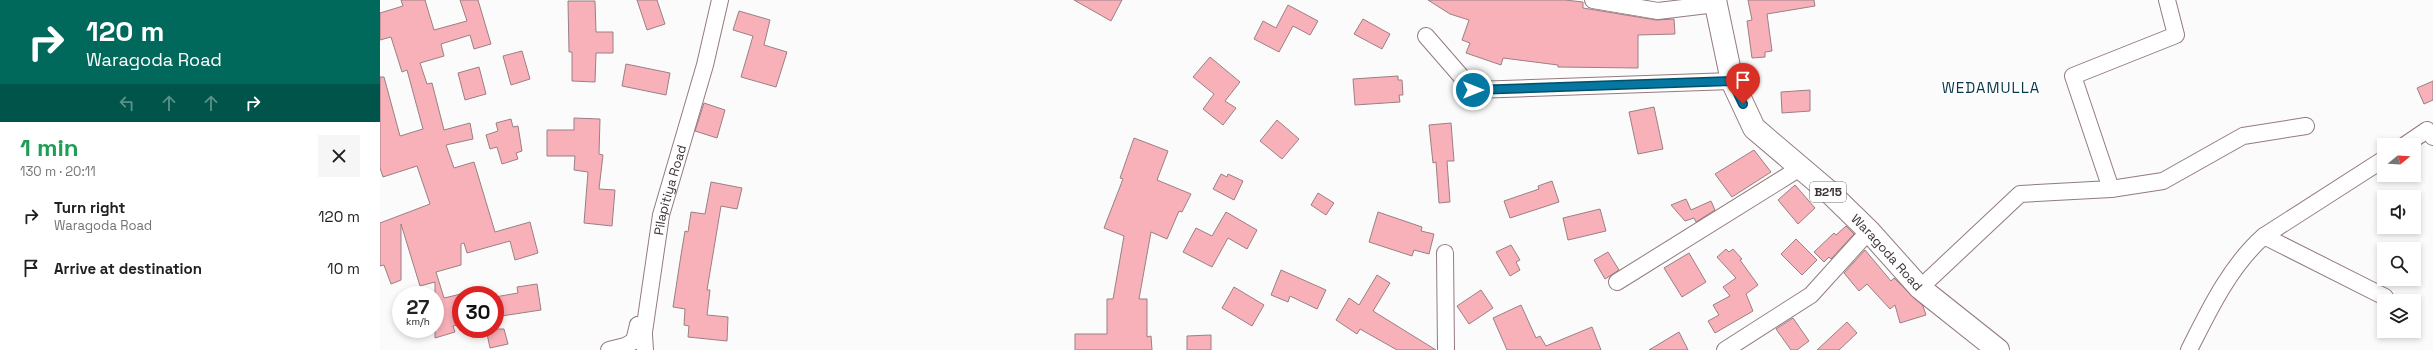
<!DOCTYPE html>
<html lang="en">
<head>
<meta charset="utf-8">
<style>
	:root { --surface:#fff; --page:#f6f6f6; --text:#202124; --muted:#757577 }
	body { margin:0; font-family:"Space Grotesk",sans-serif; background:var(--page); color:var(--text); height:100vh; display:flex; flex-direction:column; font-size:15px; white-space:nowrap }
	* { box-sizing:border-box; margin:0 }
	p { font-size:13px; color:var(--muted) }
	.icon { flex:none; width:22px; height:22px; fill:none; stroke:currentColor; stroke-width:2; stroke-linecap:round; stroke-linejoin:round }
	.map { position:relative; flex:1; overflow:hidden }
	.drawer { display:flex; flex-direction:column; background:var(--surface); width:380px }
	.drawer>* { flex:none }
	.banner { background:#00695c; color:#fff; overflow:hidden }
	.needle { width:26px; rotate:72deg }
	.controls { position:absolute; left:1997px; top:138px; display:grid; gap:8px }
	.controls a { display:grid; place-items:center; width:44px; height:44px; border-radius:0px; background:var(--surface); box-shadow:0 2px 6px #0003; font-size:20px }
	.speed { position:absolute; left:12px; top:286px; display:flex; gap:8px; font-size:20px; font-weight:700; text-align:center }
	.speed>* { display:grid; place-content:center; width:52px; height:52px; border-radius:50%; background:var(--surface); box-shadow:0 2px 6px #0003; line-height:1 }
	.speed small { font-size:10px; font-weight:400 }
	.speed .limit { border:6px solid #d22; background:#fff; color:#111 }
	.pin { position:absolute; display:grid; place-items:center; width:34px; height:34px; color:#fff; margin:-41px -17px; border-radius:50% 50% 50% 0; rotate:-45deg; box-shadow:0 0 4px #0007 }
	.pin .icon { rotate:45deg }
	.me { position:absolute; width:44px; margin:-22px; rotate:90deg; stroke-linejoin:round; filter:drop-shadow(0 0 3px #0008) }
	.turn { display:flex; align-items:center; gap:14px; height:84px; padding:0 20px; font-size:18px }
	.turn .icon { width:52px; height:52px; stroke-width:2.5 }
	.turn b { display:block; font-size:28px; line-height:34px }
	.lanes { display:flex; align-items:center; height:38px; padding:0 20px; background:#0003; justify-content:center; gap:20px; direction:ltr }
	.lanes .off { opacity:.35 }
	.round { display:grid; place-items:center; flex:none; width:42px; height:42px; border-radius:0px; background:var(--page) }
	.head { display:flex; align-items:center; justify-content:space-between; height:68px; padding:0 20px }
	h1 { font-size:24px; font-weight:800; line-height:30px; color:#1e9e55 }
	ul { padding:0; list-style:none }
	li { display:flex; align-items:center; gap:12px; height:52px; padding:0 20px }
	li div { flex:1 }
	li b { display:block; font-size:15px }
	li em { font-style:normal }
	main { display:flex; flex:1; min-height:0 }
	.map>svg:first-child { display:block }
	.building { fill:#f8b0b9; stroke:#9b8083 }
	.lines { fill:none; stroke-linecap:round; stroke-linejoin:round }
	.minor-casing { stroke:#947a7d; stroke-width:18 }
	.primary-casing { stroke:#947a7d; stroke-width:24 }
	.minor { stroke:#fff; stroke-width:16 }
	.primary { stroke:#fff; stroke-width:22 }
	.route-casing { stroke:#034e69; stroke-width:10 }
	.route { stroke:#0478a1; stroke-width:7 }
	.labels { text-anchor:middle; stroke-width:3; stroke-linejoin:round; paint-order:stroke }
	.shield { fill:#fff; stroke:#797172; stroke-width:1 }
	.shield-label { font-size:12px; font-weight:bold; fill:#3f3435 }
	.street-label { font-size:13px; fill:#3f3435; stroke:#fff }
	.quarter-label { font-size:15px; letter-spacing:1px; fill:#09394d; stroke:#fff }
</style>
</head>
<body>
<main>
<section class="drawer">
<div class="banner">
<div class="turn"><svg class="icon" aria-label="right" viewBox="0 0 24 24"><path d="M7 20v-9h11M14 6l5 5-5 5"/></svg><div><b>120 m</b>Waragoda Road</div></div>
<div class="lanes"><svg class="icon off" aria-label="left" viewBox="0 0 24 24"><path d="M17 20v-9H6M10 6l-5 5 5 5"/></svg><svg class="icon off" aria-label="ahead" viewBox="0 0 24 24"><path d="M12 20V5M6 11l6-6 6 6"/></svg><svg class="icon off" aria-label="ahead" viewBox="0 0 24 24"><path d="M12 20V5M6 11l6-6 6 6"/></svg><svg class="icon" aria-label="right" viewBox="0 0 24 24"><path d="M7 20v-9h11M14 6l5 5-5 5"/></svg></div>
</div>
<div class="head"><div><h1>1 min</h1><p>130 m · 20:11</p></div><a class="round"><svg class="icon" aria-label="close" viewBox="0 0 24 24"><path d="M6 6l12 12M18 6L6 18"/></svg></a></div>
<ul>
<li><svg class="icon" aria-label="right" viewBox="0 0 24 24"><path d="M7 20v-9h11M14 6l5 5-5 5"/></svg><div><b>Turn right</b><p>Waragoda Road</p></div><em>120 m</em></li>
<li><svg class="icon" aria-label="arrive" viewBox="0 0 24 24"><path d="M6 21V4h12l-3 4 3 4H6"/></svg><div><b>Arrive at destination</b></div><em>10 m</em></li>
</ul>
</section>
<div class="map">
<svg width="2053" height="350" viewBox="0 0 2053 350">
	<rect width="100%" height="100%" fill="#fbfbfb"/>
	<g class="building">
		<path d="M21 0H45L54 30 87 21 80 0H98L111 44 94 49 90 35 61 44 64 56 40 63 47 84 52 83 64 130 90 123 93 139 66 145 74 168 94 162 115 232 150 222 158 253 135 260 130 241 87 253 84 243 81 244V265L56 272 64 298 81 294V324L73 326 75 332 55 338V282L40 286 21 224V280L11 284 4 265 0 266V223L50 204 37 166 3 177 0 168V77H4L20 136 43 129 27 70 22 72 11 37 0 40V13L23 6Z"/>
		<path d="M257 0H277L285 24 267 30Z"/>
		<path d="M694 0H742L731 21Z"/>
		<path d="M1048 0H1185L1203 2V8L1276 20 1294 19 1295 34 1258 35V68L1178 67V65L1123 58 1121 65 1086 53 1090 43 1082 40 1089 20 1070 14Z"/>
		<path d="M1368 0H1434L1435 6 1387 14 1392 51 1385 52V57L1372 58 1367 21 1372 20Z"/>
		<path d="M188 1H215L216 32H233V53H216L215 82 192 81V52H189Z"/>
		<path d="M908 5 938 21 930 35 913 26 899 52 874 39 883 21 896 28Z"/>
		<path d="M359 11 390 20 384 45 407 52 396 87 361 77 373 36 353 30Z"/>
		<path d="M983 19 1010 34 1002 49 974 34Z"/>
		<path d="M142 51 150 79 131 85 123 56Z"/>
		<path d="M830 57 860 82 845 101 856 108 843 125 823 109 834 94 813 77Z"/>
		<path d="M246 64 290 73 286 95 242 86Z"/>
		<path d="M99 67 106 94 85 100 78 73Z"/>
		<path d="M1018 76V80H1022L1023 95H1019L1020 102 975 105 973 79Z"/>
		<path d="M2053 81V100L2044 104 2037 88Z"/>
		<path d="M1430 90V111L1402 113 1401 92Z"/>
		<path d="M324 103 345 110 337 138 315 131Z"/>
		<path d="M1274 107 1283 149 1258 154 1249 112Z"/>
		<path d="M194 118 220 119 219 154 223 155 219 189 235 190 232 226 204 223 208 172 194 170 195 156H167V130H194Z"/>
		<path d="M131 119 133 127 138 126 142 151 136 153 138 159 122 164 117 147 110 149 106 135 118 131 116 123Z"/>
		<path d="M897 120 919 139 902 159 880 141Z"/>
		<path d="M1071 123 1074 161H1067L1070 202 1059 203 1056 162 1053 163 1049 125Z"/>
		<path d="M754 138 788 151 777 180 811 194 802 212 799 211 787 239 771 232 759 299H767V337L771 336 772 350H695V334H727V299H733L744 236 724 228 743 179 740 178Z"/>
		<path d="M1374 150 1391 172 1352 197 1335 174Z"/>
		<path d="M841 174 847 177 848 174 863 181 854 200 833 189Z"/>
		<path d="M1172 181 1179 202 1130 218 1124 201 1159 189 1158 186Z"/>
		<path d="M331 182 362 188 357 209 341 206 327 290H330L327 315 348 317 347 341 308 337 309 326 304 325 305 309 293 307 301 255 305 231 308 232 311 212 325 214Z"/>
		<path d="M1415 185 1435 208 1418 224 1398 200Z"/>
		<path d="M938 193 954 203 946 215 931 205Z"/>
		<path d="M1306 199 1311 210 1331 201 1335 210 1316 222 1314 218 1305 221 1291 205Z"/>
		<path d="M1220 209 1226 231 1188 240 1183 218Z"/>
		<path d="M846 212 877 230 867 249 848 238 832 267 803 252 816 228 832 236Z"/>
		<path d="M998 212 1042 227 1041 231 1054 234 1049 254 1034 250 1032 256 989 242Z"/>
		<path d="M1466 226 1474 234 1451 259 1449 257 1444 262 1434 252 1454 233 1456 235Z"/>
		<path d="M1416 239 1437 260 1422 275 1401 254Z"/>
		<path d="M1131 245 1140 260 1136 262 1140 270 1130 276 1116 252Z"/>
		<path d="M1346 249 1349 252 1353 249 1362 259 1360 260 1378 285 1366 294 1373 311 1335 333 1328 321 1339 315 1333 305 1350 296 1343 287 1356 278 1337 257Z"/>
		<path d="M1485 250 1511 281 1514 278 1543 306 1546 315 1520 323 1515 305 1510 309 1487 284 1479 291 1464 273Z"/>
		<path d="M1228 252 1239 270 1225 279 1214 260Z"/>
		<path d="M1309 253 1326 282 1302 297 1284 268Z"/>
		<path d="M901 270 946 290 937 309 910 296 908 302 891 295Z"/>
		<path d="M997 275 1010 283 993 311 1056 350H1017L980 329 977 334 956 320 969 298 979 305Z"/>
		<path d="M157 284 161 310 115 317V297L138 293 137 287Z"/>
		<path d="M854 287 884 305 872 326 842 308Z"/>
		<path d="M1101 290 1113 308 1089 324 1077 306Z"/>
		<path d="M1141 305 1156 338 1160 336 1166 346 1212 327 1221 350H1127L1113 318Z"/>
		<path d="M1413 318 1429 341 1417 350H1411L1396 329Z"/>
		<path d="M1467 322 1477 333 1459 350H1437Z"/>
		<path d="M106 329H124L128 344 110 348Z"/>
		<path d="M1299 332 1308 350H1269Z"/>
		<path d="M831 335V350H807V336Z"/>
	</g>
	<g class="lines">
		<g class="minor-casing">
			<g id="minor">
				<path d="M1213 0 1278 11 1336 4"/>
				<path d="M1046 36 1093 90 1352 81"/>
				<path d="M2025 145 2047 130 2053 137"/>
				<path d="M1731 189 1783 181 1863 136 1926 126"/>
				<path d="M1884 236 2005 297"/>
				<path d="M1065 253 1066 350"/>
				<path d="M1237 282 1420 168"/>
				<path d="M1540 288 1640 194 1731 189 1693 76 1796 35 1787 0"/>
				<path d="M258 325 264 335 265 350"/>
				<path id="s1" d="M229 350 245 346 254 341 258 325 264 332 281 215 325 65 340 0"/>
				<path d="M1345 350 1431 295 1489 231"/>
				<path d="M1809 350C1829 310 1850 266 1884 236L2004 159"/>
			</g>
		</g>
		<g class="primary-casing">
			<g id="primary">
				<path id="s2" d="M1335 0 1352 81 1374 128 1448 191 1489 231 1540 288 1618 350"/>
			</g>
		</g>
		<use href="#minor" class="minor"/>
		<use href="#primary" class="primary"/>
	</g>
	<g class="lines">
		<g class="route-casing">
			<path id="route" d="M1093 90 1352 81 1363 104"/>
		</g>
		<use href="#route" class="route"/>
	</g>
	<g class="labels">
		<rect class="shield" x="1430" y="182" width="36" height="20" rx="3"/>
		<g class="shield-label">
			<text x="1448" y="196">B215</text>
		</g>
		<g class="street-label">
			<text dy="5" stroke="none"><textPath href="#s1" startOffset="197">Pilapitiya Road</textPath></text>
			<text dy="5" stroke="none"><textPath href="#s2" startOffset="317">Waragoda Road</textPath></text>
		</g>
		<g class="quarter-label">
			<text x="1611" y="93">WEDAMULLA</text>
		</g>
	</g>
</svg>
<div class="controls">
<a><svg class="needle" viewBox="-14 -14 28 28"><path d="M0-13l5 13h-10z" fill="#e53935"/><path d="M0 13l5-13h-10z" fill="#757577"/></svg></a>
<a><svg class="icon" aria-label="sound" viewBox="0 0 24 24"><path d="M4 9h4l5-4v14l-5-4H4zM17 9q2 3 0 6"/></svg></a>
<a><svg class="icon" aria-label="search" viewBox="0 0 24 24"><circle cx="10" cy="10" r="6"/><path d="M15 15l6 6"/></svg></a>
<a><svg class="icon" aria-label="layers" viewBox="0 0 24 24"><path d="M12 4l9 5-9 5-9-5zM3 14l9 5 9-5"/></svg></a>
</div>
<div class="speed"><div>27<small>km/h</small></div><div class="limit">30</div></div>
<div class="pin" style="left:1363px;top:104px;background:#d93025"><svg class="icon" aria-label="arrive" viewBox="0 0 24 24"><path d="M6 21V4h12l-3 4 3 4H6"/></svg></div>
<svg class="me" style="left:1093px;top:90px" viewBox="-20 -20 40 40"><circle r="17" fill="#0478a1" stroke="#fff" stroke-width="3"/><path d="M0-11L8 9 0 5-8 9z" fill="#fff"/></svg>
</div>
</main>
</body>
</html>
